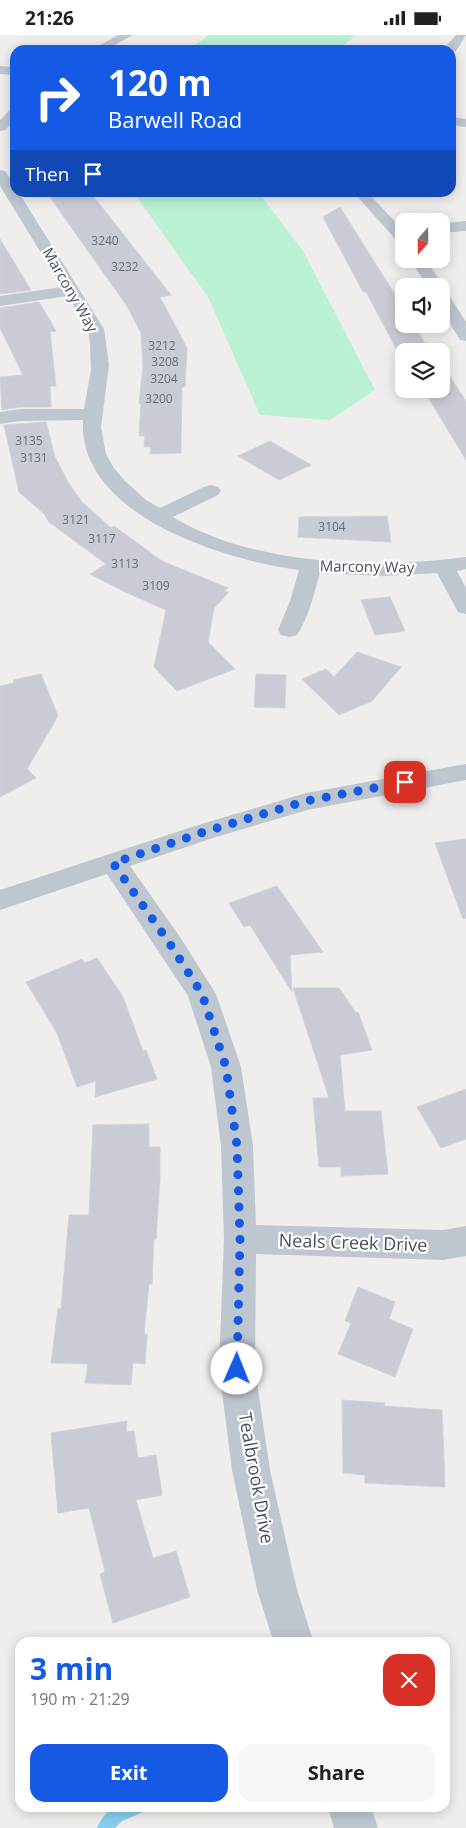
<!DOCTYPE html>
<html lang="en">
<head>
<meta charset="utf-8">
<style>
	:root { --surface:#fff; --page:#f6f6f6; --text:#222; --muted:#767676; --accent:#145ae4 }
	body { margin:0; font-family:"Open Sans",sans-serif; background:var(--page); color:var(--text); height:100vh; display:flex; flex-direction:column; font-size:19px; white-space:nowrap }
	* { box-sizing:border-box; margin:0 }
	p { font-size:16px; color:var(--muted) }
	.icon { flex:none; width:28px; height:28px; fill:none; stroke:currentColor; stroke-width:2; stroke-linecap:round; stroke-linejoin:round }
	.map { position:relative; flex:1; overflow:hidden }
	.sheet { position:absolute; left:15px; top:1602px; width:435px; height:175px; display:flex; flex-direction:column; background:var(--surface); border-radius:15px; box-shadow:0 2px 12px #0003 }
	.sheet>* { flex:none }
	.top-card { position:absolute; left:10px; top:10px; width:446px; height:152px; border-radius:15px; box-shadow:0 2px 12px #0003; background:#145ae4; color:#fff; overflow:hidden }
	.needle { width:32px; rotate:200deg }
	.tools { position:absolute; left:395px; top:178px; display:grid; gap:10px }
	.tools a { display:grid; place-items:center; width:55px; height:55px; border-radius:10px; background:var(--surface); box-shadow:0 2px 12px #0003; font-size:25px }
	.pin { position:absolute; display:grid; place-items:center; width:42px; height:42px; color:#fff; margin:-21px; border-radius:10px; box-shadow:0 2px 8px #0006 }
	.me { position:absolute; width:55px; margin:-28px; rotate:1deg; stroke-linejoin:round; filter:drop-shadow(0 0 4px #0008) }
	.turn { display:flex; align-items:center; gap:18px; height:105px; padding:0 15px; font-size:22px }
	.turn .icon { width:65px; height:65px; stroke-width:2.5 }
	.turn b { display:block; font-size:35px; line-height:42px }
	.then { display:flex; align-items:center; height:48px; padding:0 15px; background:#0003; gap:10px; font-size:19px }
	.round { display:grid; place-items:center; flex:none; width:52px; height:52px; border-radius:15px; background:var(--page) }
	.summary { display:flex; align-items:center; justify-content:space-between; height:85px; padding:0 15px }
	h1 { font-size:30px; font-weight:700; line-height:38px; color:var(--accent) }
	.primary-button { display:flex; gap:10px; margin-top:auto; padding:10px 15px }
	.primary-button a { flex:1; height:58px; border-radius:15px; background:var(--accent); color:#fff; font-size:20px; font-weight:700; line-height:58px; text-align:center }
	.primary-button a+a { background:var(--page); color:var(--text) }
	.status { display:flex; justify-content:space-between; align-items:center; height:35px; padding:0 25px; background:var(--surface); direction:ltr }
	.status svg { height:14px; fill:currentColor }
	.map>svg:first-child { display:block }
	.green { fill:#baf0d4 }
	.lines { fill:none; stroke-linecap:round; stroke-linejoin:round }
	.stream { fill:#86ceee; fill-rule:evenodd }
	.building { fill:#c9ccd4; stroke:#d1d3da }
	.minor { fill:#bec6d0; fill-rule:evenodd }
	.route { stroke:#145ae4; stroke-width:9; stroke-dasharray:0 16.2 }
	.labels { text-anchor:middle; stroke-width:4.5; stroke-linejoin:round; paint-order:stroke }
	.far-number-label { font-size:12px; fill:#666e7a }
	.far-street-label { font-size:15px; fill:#454f5c; stroke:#fff }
	.street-label { font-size:18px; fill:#454f5c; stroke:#fff }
</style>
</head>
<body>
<div class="status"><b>21:26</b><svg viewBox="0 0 49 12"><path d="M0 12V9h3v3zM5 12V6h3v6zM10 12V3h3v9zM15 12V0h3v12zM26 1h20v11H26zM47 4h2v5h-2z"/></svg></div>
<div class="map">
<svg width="466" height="1793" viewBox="0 0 466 1793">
	<rect width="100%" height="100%" fill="#f0eeed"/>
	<g class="green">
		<path d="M209 0H356L338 15H188Z"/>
		<path d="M134 158H259L303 216 375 355 330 385 260 380 208 262Z"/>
	</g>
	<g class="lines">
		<path class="stream" d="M115 1772H143L141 1778 122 1786 115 1793H97C100 1785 107 1776 115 1772Z"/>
	</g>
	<g class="building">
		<path d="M47 158H83L88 163 94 162 171 260 160 262 187 313 185 352H182L181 418 150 419 151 412H144L145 401H139L141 369H139L143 331 141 298 127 271Z"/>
		<path d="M340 172 404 274V289H413L430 316H404V323L400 317H398L366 257H363L323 182Z"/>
		<path d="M0 204 31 255 0 259Z"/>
		<path d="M39 267 56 296 50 297 56 351H50L51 372H20L2 375 0 342 23 340 0 293V273Z"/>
		<path d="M441 328 466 366V425L423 354H441Z"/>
		<path d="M46 387 55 422 68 447 82 467 111 493 114 491 162 526 228 553 225 556 229 557 214 573 208 607 235 634 177 656 154 632 166 575 125 557 90 539 106 529 49 487 44 479 19 457 4 390Z"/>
		<path d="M270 406 311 430 279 445 238 421Z"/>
		<path d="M387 481 391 507 298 502 299 482Z"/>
		<path d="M390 562 405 596 375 600 361 565Z"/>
		<path d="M357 617 401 632 372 666 339 680 302 644 326 634 334 642Z"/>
		<path d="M41 639 58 681 27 734 36 743 0 762V651L14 648 13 645Z"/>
		<path d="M256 639 286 640 285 673 254 672Z"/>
		<path d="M466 804V883L463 884 435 808Z"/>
		<path d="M277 851 323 917 290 920 292 957 250 890 244 892 229 868Z"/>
		<path d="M97 923 123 962 143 1016 146 1015 157 1044 95 1062 96 1046 77 1052 57 998 26 947 82 924 85 928Z"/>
		<path d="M293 953H339L356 978 358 977 372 1015 340 1020 345 1076H381L388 1139 341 1141V1132H319L313 1063H329Z"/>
		<path d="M466 1054V1104L441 1113 417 1072Z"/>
		<path d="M149 1089V1112H160V1143L156 1204H154L152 1249H149L144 1299H147L145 1329 133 1328 131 1350 85 1348 88 1329 51 1328 58 1274H61L69 1180H89L93 1090Z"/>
		<path d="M358 1252 395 1267 389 1284 413 1294 395 1342 338 1319 351 1288 345 1286Z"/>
		<path d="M342 1365 385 1368 384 1371 442 1375 445 1452 365 1448V1440L343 1438Z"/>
		<path d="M127 1386 126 1397 134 1396 138 1423 156 1420 162 1460 136 1465 153 1523 176 1516 190 1562 113 1588 100 1539 105 1537 89 1473 58 1478 51 1398Z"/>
	</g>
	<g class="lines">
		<g class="minor">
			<path d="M118 0H133L106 15H91Z"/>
			<path d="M456 0H466L456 16 451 18V15H442Z"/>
			<path d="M0 31 15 32V40L0 39Z"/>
			<path d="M15 74V85L5 95 0 96V85L10 75Z"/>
			<path d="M451 82 466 84V92L451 90Z"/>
			<path d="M0 135 5 136C10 143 15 149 15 158H19L104 294 109 330 101 392 106 419 114 433 125 446 146 465 160 473 204 452 211 450 218 452 221 456 218 460 173 482C254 531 375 534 466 522V534L457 536 466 553V579L458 577 437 538 384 541 320 538C314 558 309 582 297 600L289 602 281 600 278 595 290 566 299 535C224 525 77 480 83 385L20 386 0 389V377L20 374H84L91 335 90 309 88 294 68 261 0 271V261L62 252 0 151Z"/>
			<path d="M354 158H368L404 196V210L399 208Z"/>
			<path d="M466 186V196L441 198V188Z"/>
			<path d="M409 224H425L444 251 442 254 441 251H428Z"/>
			<path d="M441 255 447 257 466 287V306L460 305 441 274Z"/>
			<path d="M466 729V745L307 775 216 802 130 831 180 902 216 959 241 1032 253 1111 256 1190 443 1195 466 1191V1221L443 1225 256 1219 255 1334 270 1435 297 1555 314 1608H274L257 1555 232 1435 219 1334 224 1204 221 1111 211 1032 188 961 107 839 0 875V855L198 790 306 758Z"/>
			<path d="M328 1772H371L378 1793H334Z"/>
		</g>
	</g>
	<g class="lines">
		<path class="route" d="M237 1334 240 1204 237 1111 226 1032 202 959 170 909 113 828 207 796 306 766 405 747"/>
	</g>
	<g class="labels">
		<g class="far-number-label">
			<text x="105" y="210">3240</text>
			<text x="125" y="236">3232</text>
			<text x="162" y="315">3212</text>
			<text x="165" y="331">3208</text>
			<text x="164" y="348">3204</text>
			<text x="159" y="368">3200</text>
			<text x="29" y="410">3135</text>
			<text x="34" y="427">3131</text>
			<text x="76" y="489">3121</text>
			<text x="332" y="496">3104</text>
			<text x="102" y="508">3117</text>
			<text x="125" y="533">3113</text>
			<text x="156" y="555">3109</text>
		</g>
		<g class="far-street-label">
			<text transform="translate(70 255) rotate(60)" y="5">Marcony Way</text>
			<text transform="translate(367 532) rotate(1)" y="5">Marcony Way</text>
		</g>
		<g class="street-label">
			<text transform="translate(353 1208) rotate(2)" y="6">Neals Creek Drive</text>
			<text transform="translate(256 1443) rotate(80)" y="6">Tealbrook Drive</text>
		</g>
	</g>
</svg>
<div class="tools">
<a><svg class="needle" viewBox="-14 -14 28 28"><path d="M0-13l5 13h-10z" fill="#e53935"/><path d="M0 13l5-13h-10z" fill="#767676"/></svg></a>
<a><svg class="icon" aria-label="sound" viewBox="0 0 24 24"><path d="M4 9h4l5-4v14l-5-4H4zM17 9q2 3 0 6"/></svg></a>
<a><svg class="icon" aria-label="layers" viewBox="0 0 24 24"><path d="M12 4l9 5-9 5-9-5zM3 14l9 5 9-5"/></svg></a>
</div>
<div class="pin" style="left:405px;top:747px;background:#d93025"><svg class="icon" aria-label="arrive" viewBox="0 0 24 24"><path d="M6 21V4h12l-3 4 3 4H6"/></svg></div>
<svg class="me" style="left:237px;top:1334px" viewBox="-20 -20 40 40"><circle r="19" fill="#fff"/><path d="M0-13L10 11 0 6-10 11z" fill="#145ae4"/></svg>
<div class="top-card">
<div class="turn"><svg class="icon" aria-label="right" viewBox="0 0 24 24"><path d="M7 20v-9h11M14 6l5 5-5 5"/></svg><div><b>120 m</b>Barwell Road</div></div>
<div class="then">Then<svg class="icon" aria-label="arrive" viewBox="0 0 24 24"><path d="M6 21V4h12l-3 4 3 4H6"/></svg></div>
</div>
<section class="sheet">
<div class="summary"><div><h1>3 min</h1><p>190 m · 21:29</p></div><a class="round" style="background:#d93025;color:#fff"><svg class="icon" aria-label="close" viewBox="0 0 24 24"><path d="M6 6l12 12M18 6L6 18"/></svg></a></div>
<div class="primary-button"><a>Exit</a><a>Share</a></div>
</section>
</div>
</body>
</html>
